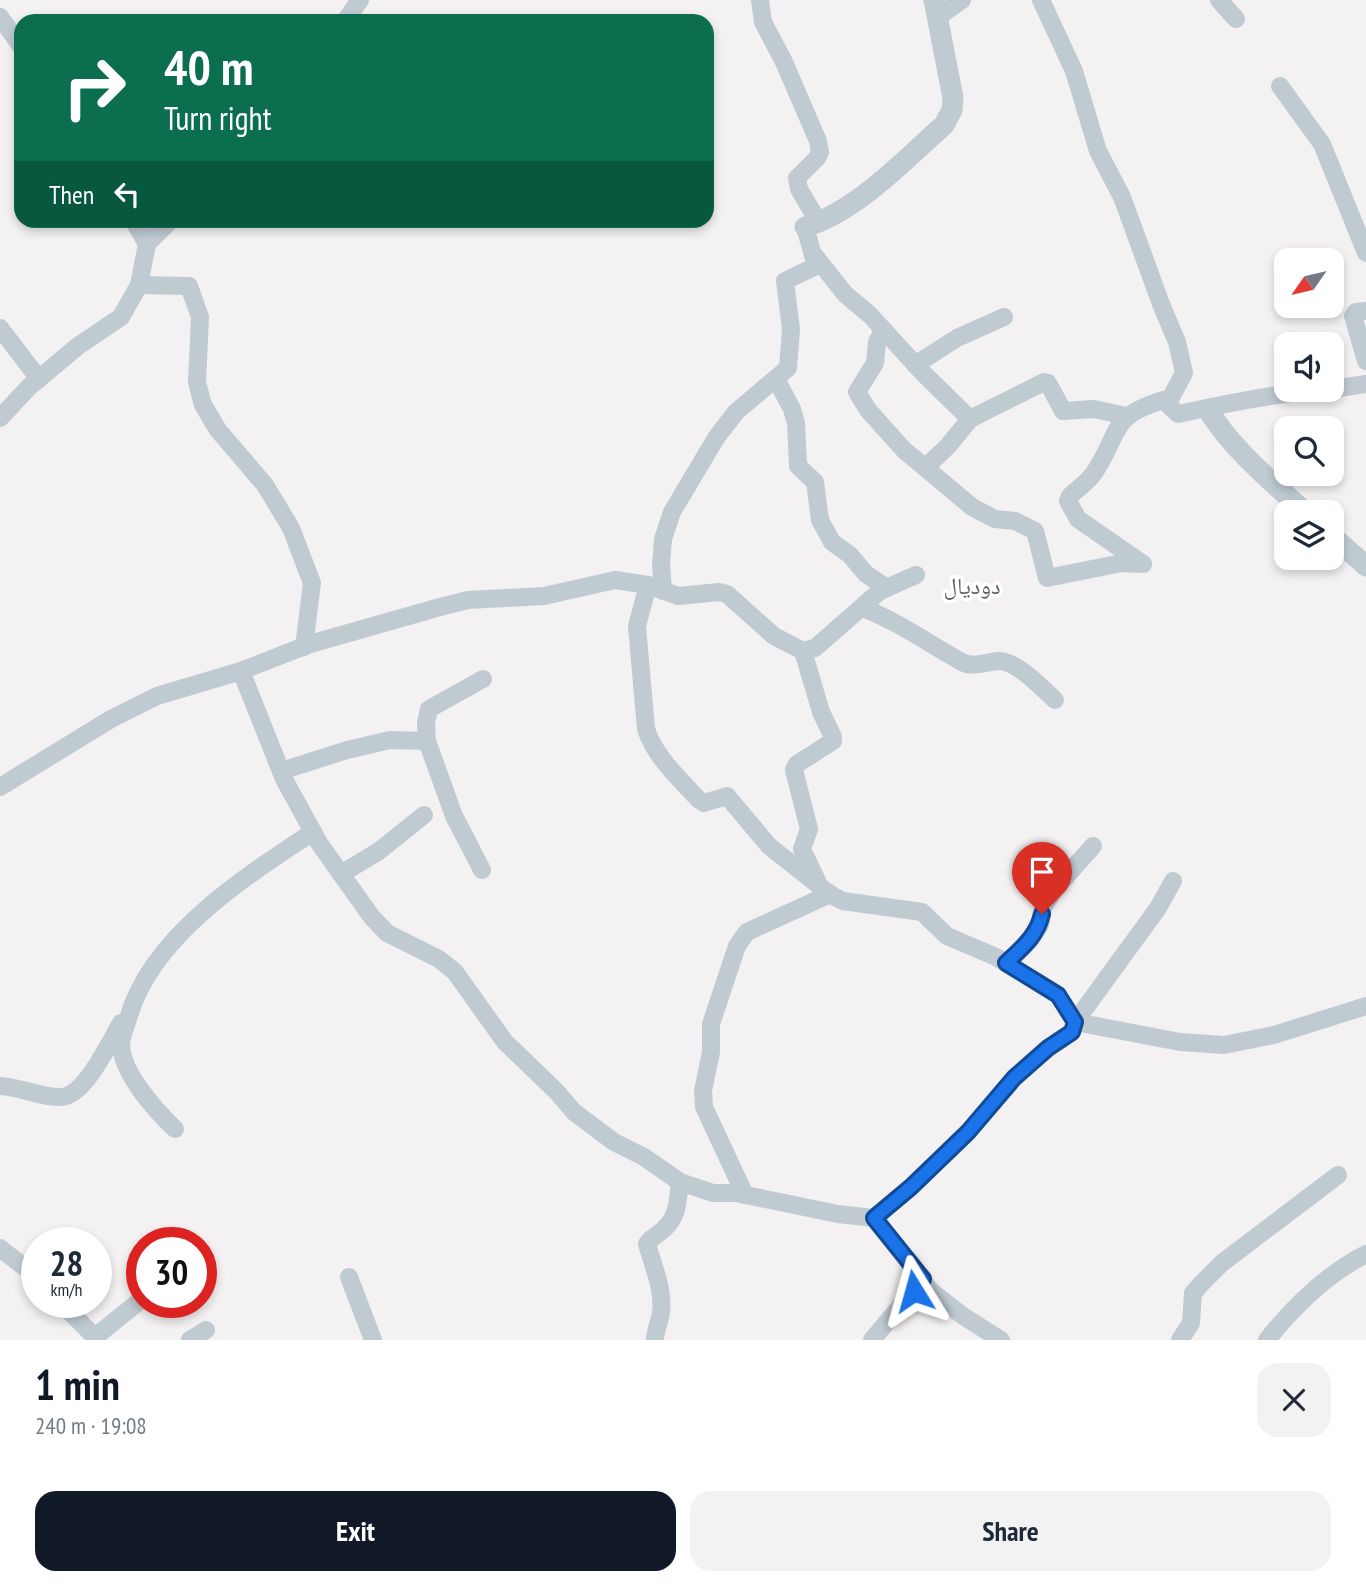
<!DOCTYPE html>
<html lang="en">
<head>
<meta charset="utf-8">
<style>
	:root { --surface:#fff; --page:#f2f2f3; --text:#1f2937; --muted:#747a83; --accent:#111827 }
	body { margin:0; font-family:"PT Sans Narrow","Noto Naskh Arabic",sans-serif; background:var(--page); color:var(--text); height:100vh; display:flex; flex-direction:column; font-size:26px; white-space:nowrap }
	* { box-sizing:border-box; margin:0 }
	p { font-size:23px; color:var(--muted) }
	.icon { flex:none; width:38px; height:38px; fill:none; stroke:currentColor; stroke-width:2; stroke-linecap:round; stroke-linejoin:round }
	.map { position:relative; height:1340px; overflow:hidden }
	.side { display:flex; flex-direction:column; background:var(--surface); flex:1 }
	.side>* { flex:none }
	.guide { position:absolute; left:14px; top:14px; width:700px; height:214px; border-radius:21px; box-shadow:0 4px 10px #0003; background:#0b6e4f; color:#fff; overflow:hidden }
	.needle { width:46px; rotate:236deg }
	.fabs { position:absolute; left:1274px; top:248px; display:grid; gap:14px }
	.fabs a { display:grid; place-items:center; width:70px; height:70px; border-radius:14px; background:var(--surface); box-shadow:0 4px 10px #0003; font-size:35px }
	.speed { position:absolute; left:21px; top:1227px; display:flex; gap:14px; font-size:35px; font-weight:700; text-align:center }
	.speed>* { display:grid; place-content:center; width:91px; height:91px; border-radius:50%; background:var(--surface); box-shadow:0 4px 10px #0003; line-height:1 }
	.speed small { font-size:18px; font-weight:400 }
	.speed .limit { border:10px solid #d22; background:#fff; color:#111 }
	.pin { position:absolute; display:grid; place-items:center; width:60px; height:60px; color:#fff; margin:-72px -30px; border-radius:50% 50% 50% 0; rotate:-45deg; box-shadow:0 0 7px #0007 }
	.pin .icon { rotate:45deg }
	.me { position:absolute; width:77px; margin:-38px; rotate:352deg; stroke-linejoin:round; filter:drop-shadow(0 0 5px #0008) }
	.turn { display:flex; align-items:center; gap:24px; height:147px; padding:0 35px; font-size:32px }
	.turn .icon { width:91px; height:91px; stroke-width:2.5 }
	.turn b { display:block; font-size:49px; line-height:60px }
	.then { display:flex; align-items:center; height:66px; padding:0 35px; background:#0003; gap:14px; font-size:26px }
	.round { display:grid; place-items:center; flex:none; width:74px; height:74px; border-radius:21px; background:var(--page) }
	.summary { display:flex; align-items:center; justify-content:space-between; height:119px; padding:0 35px }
	h1 { font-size:42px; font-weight:700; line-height:52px; color:var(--accent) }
	.button { display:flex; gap:14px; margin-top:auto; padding:14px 35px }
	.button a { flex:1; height:80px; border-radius:21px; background:var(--accent); color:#fff; font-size:28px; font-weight:700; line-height:80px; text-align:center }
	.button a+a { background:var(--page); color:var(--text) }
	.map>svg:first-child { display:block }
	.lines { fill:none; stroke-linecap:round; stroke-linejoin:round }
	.minor { stroke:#bfcad1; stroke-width:18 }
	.tertiary { stroke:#bfcad1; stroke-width:21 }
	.route-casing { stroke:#114b97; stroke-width:18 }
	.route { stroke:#1a73e8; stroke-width:12 }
	.labels { text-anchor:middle; stroke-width:7; stroke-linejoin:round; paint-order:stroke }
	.quarter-label { font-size:23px; fill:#5d6367; stroke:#fff }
</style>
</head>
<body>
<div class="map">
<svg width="1366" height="1340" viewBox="0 0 1366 1340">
	<rect width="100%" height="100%" fill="#f4f1f2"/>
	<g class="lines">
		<g class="minor">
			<path d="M760 0 763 22 784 62 818 141 820 152 817 158 797 178 799 189 819 223"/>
			<path d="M1041 0 1074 71 1098 151 1122 197 1161 304 1177 342 1184 373 1168 403"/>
			<path d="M1219 0 1236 19"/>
			<path d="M0 17 21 46"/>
			<path d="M938 17 962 0"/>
			<path d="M345 21 360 0"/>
			<path d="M1280 86 1322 144 1366 253"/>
			<path d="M133 220 147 244"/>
			<path d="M814 255 845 294 870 315 923 373 970 419 1044 382 1048 383 1063 411 1094 409 1126 416"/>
			<path d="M139 285 189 286 200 317 197 382 203 405 218 430 265 485 291 528 312 583 304 647"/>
			<path d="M1366 311 1356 312 1353 316 1366 361"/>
			<path d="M0 328 39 379"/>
			<path d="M883 330 877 342 875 363 857 392 868 410 904 450 972 507 995 519 1015 521 1035 531 1047 578 1122 563 1143 564"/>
			<path d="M915 365 957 338 1004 317"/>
			<path d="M776 379 792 409 796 423 798 466 815 482 820 520 832 542 850 555 866 574 887 588"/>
			<path d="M1332 389 1366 384"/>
			<path d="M0 418 29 387 78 346 121 317 139 285 147 244 171 220"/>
			<path d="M926 467 948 446 970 419"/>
			<path d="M1143 564 1078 519 1068 501 1070 496C1077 489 1088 482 1094 473 1121 433 1108 417 1163 400L1178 414C1225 404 1272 394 1320 390"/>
			<path d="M648 585 637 626 646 729C655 757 679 778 698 799L704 803 727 796 769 846 817 884"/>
			<path d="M663 591 661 565 663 539 672 512 716 438 736 412 788 368 791 329 785 281 816 266 805 227"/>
			<path d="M863 608C899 622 929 644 962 662 972 668 986 662 998 661 1016 660 1042 688 1055 700"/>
			<path d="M803 651 821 712 833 737V741L797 764 794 770 809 829 802 849 820 887 833 896 843 901 922 912 947 936 996 957 1058 995 1075 1022 1072 1032 1048 1048 1014 1078 968 1132 911 1187 874 1218 931 1291 963 1316 1001 1340"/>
			<path d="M241 671 284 779 319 843 371 916 387 933 439 959 455 972 505 1042 556 1091 574 1112 614 1142 644 1157 680 1182 713 1193H736L838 1214 874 1218"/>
			<path d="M281 771 347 750 390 740 427 741"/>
			<path d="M0 787 111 719 157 696 241 671 310 644 440 607 468 600 544 596 615 580 648 585 678 596 719 592 727 594 774 636 803 651 815 648 880 591 916 575"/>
			<path d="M482 870 454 816 427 741 426 723 429 709 483 679"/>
			<path d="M341 874 379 851 424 815"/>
			<path d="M1173 881 1158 908 1075 1022 1180 1042 1224 1045 1274 1035 1366 1006"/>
			<path d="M1006 963 1031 939 1040 925 1043 907 1054 890 1093 846"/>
			<path d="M0 1086C20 1087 40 1097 60 1097 84 1098 109 1043 121 1023"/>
			<path d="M175 1129C155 1110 122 1073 121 1045 121 1037 126 1026 128 1019 150 937 246 876 313 832"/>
			<path d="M745 1195 704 1107 703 1091 711 1052V1024L737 946 747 932 830 894"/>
			<path d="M0 1248 37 1277"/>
			<path d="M349 1277 373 1340"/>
			<path d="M60 1302 98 1340"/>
			<path d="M95 1337 142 1299"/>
			<path d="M190 1340 206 1330"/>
			<path d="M655 1340C655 1330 660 1322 661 1312 664 1290 653 1266 647 1244 651 1237 658 1235 664 1229 679 1215 677 1202 680 1182"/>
			<path d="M872 1340 923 1279"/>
			<path d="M1180 1340 1191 1323 1193 1293 1202 1283 1222 1263 1338 1175"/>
			<path d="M1267 1340C1294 1306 1327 1274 1366 1254"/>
		</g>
		<g class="tertiary">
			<path d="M805 227C857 211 903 161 944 125L952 110 953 98 934 0"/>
			<path d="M1208 410C1233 450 1271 481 1306 513"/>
			<path d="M1332 536 1366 566"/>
		</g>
	</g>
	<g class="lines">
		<g class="route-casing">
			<path id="route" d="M914 1291 923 1279 874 1218 911 1187 968 1132 1014 1078 1048 1048 1072 1032 1075 1022 1058 995 1006 963C1022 948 1037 936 1042 914"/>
		</g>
		<use href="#route" class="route"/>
	</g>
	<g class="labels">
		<g class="quarter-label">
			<text x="972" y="594">دودیال</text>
		</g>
	</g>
</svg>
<div class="fabs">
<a><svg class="needle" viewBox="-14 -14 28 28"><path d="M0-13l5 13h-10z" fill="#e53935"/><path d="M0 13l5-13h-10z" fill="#747a83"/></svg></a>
<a><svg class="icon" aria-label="sound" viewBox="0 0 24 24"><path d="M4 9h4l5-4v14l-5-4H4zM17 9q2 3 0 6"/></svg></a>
<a><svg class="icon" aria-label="search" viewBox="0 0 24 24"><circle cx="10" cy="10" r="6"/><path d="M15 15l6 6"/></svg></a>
<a><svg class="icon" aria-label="layers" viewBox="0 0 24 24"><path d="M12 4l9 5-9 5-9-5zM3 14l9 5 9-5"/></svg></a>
</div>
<div class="speed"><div>28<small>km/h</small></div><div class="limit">30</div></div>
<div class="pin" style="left:1042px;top:914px;background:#d93025"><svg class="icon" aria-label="arrive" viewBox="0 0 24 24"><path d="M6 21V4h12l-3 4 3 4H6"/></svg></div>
<svg class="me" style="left:914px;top:1291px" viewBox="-20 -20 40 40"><path d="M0-17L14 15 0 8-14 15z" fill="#1a73e8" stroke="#fff" stroke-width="4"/></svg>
<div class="guide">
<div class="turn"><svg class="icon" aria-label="right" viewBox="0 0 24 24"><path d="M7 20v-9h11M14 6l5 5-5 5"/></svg><div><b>40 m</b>Turn right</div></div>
<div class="then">Then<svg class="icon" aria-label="left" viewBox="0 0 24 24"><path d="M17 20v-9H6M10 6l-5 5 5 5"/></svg></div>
</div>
</div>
<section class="side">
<div class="summary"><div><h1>1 min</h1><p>240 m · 19:08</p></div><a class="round"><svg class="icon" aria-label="close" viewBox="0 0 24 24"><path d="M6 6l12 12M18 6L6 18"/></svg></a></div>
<div class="button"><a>Exit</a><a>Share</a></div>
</section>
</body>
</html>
